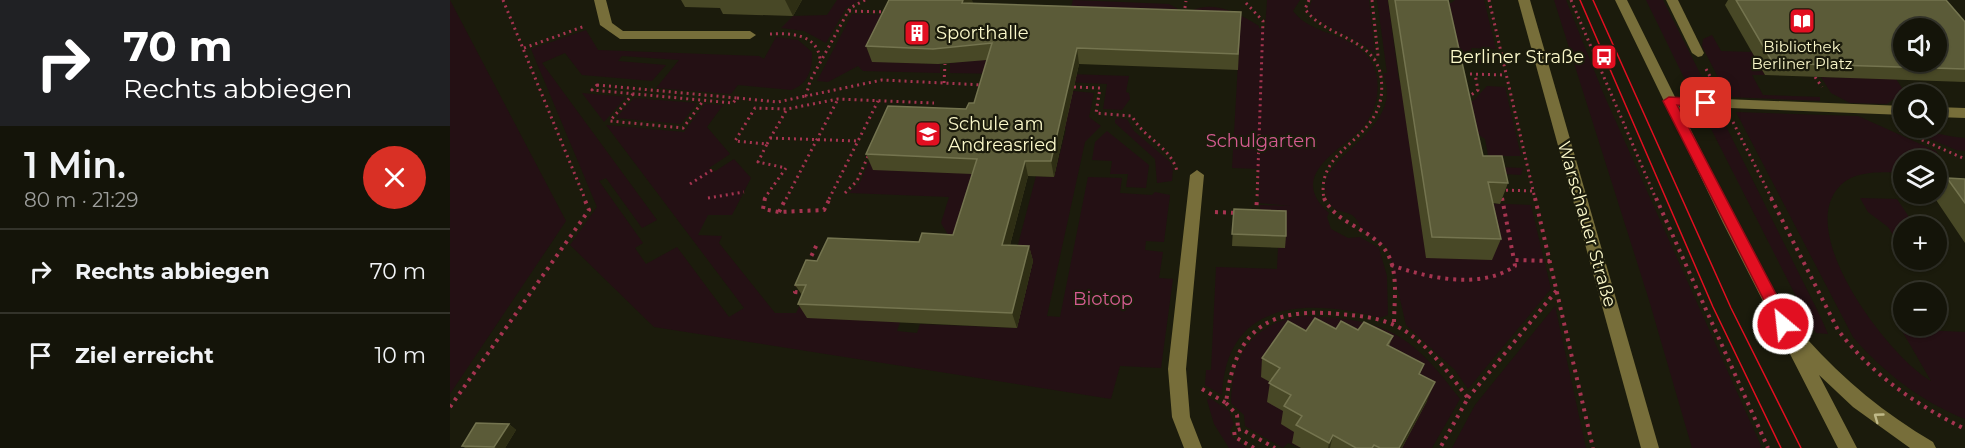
<!DOCTYPE html>
<html lang="de">
<head>
<meta charset="utf-8">
<style>
	:root { --surface:#141409; --page:#1d1d12; --text:#f1f3f6; --muted:#9d9e9c; --line:#33332a }
	body { margin:0; font-family:Montserrat,sans-serif; background:var(--page); color:var(--text); height:100vh; display:flex; flex-direction:column; font-size:22px; white-space:nowrap }
	* { box-sizing:border-box; margin:0 }
	p { font-size:20px; color:var(--muted) }
	.icon { flex:none; width:33px; height:33px; fill:none; stroke:currentColor; stroke-width:2; stroke-linecap:round; stroke-linejoin:round }
	.map { position:relative; flex:1; overflow:hidden }
	.drawer { display:flex; flex-direction:column; background:var(--surface); width:450px }
	.drawer>* { flex:none }
	.guide { background:#202124; color:#fff; overflow:hidden }
	.fabs { position:absolute; left:1443px; top:18px; display:grid; gap:12px }
	.fabs a { display:grid; place-items:center; width:54px; height:54px; border-radius:50%; background:var(--surface); box-shadow:0 2px 4px #0004,0 0 0 2px var(--line); font-size:30px }
	.pin { position:absolute; display:grid; place-items:center; width:51px; height:51px; color:#fff; margin:-26px; border-radius:12px; box-shadow:0 3px 9px #0006 }
	.me { position:absolute; width:66px; margin:-33px; rotate:332deg; stroke-linejoin:round; filter:drop-shadow(0 0 4px #0008) }
	.turn { display:flex; align-items:center; gap:21px; height:126px; padding:0 24px; font-size:27px }
	.turn .icon { width:78px; height:78px; stroke-width:2.5 }
	.turn b { display:block; font-size:42px; line-height:51px }
	.round { display:grid; place-items:center; flex:none; width:63px; height:63px; border-radius:32px; background:var(--page) }
	.headline { display:flex; align-items:center; justify-content:space-between; height:102px; padding:0 24px }
	h1 { font-size:36px; font-weight:600; line-height:45px }
	ul { padding:0; list-style:none }
	li { display:flex; align-items:center; gap:18px; height:84px; padding:0 24px; border-top:2px solid var(--line) }
	li div { flex:1 }
	li b { display:block; font-size:22px }
	li em { font-style:normal }
	main { display:flex; flex:1; min-height:0 }
	.map>svg:first-child { display:block }
	.green { fill:#241014 }
	.lines { fill:none; stroke-linecap:round; stroke-linejoin:round }
	.path-far1 { stroke:#a53450; stroke-width:3; stroke-dasharray:2 4; stroke-linecap:butt }
	.path { stroke:#a53450; stroke-width:4; stroke-dasharray:3 5; stroke-linecap:butt }
	.minor { fill:#776e3a; fill-rule:evenodd }
	.tram { stroke:#e20f21; stroke-width:1.5 }
	.wall { fill:#484826 }
	.shaded-wall { fill:#2e2e14 }
	.building { fill:#5b5b38; stroke:#74744f; stroke-width:1.5; fill-rule:evenodd }
	.oneway { stroke:#c0ba89 }
	.route { fill:#e20f21; stroke:#930a15; stroke-width:1.5 }
	.labels { text-anchor:middle; stroke-width:4.5; stroke-linejoin:round; paint-order:stroke }
	.far-poi-label { font-size:15px; fill:#fbf8ca; stroke:#1b1b0c }
	.poi-label { font-size:18px; fill:#fbf8ca; stroke:#1b1b0c; text-anchor:start }
	.park-label { font-size:18px; fill:#d55c91; stroke:#1b1b0c }
	.street-label { font-size:18px; fill:#fbf8ca; stroke:#1b1b0c }
</style>
</head>
<body>
<main>
<section class="drawer">
<div class="guide">
<div class="turn"><svg class="icon" aria-label="right" viewBox="0 0 24 24"><path d="M7 20v-9h11M14 6l5 5-5 5"/></svg><div><b>70 m</b>Rechts abbiegen</div></div>
</div>
<div class="headline"><div><h1>1 Min.</h1><p>80 m · 21:29</p></div><a class="round" style="background:#d93025;color:#fff"><svg class="icon" aria-label="close" viewBox="0 0 24 24"><path d="M6 6l12 12M18 6L6 18"/></svg></a></div>
<ul>
<li><svg class="icon" aria-label="right" viewBox="0 0 24 24"><path d="M7 20v-9h11M14 6l5 5-5 5"/></svg><div><b>Rechts abbiegen</b></div><em>70 m</em></li>
<li><svg class="icon" aria-label="arrive" viewBox="0 0 24 24"><path d="M6 21V4h12l-3 4 3 4H6"/></svg><div><b>Ziel erreicht</b></div><em>10 m</em></li>
</ul>
</section>
<div class="map">
<svg width="1515" height="448" viewBox="0 0 1515 448">
	<rect width="100%" height="100%" fill="#1b1b0c"/>
	<g class="green">
		<path d="M0 0 116 221 0 394Z"/>
		<path d="M387 0H410L396 8 376 43 354 31 331 28 343 16 377 15Z"/>
		<path d="M623 0 719 4 728 9 726 26 617 22Z"/>
		<path d="M817 0H850L843 11C862 37 905 32 922 63 933 83 927 111 913 127 891 151 836 175 879 213L877 217 881 229 898 238 910 237 929 248 937 276 938 315 930 318C857 298 776 300 772 395L755 385 756 370H761L766 267 827 269 828 248H835L809 222 810 205 840 206 809 203V169L782 168 790 28 741 11C765 0 787 13 809 26V28L815 29Z"/>
		<path d="M862 0H919L925 54C905 35 877 31 858 11Z"/>
		<path d="M927 0H938L949 80 1030 203 1081 205 1101 289 1018 389 1005 370 956 325 938 248C931 242 923 239 916 233 910 229 909 220 902 215 895 211 886 212 882 206 847 159 959 137 933 73H937Z"/>
		<path d="M1005 0H1034L1046 49 1021 48 1023 59H1047L1037 64 1001 63 989 3H1001Z"/>
		<path d="M1104 0H1116L1154 95 1312 448H1242L1199 300Z"/>
		<path d="M1196 0H1213L1261 95 1240 90Z"/>
		<path d="M402 14 445 15 422 61 490 64V73L413 71 408 66 378 82 367 81Z"/>
		<path d="M136 30 148 50 309 56 314 59 326 37 348 40 362 52C363 68 358 85 341 90L288 85 281 94 206 88 229 60 172 56 168 61 216 65 202 81 132 75 115 53 92 63 207 220 192 228 156 178 149 181 193 243 185 248 196 264 227 247 279 317 294 308 156 125 234 132 255 104 273 105 257 127 280 154 259 168 264 172 284 159 301 178 282 215H258L248 235 272 236 269 243 325 313H346L353 299 450 322 447 331 467 333 470 324 567 328 583 262 564 260 586 176 604 177 616 129 600 128 623 91 644 93 639 117 651 126 635 142 597 316 610 317 638 177 672 178 670 193 702 195 705 192 720 195 714 242 696 241 695 250 713 252 709 278 723 279 711 368 670 366 661 399 204 327 120 245 147 207 81 49Z"/>
		<path d="M1262 35 1271 51 1302 52 1315 75H1302L1313 95 1370 97V101L1278 97 1252 46 1253 39Z"/>
		<path d="M539 51 537 61 568 62 554 74 500 73V63H506L507 58Z"/>
		<path d="M618 74 679 76 676 92 679 93 680 99 672 110 653 109 657 84 616 82Z"/>
		<path d="M1371 77 1446 79 1454 91 1437 104 1400 103 1381 93Z"/>
		<path d="M1037 86 1055 87 1071 156H1046L1048 167 1073 168 1071 175 1054 174 1040 166 1035 139 1029 135H1016L1009 100 1023 101Z"/>
		<path d="M132 93 176 97 154 122Z"/>
		<path d="M184 98 247 103 231 124 166 118Z"/>
		<path d="M1269 112 1371 318 1378 334 1366 333 1359 322 1255 117Z"/>
		<path d="M1286 112 1408 116 1486 151 1489 156 1485 160H1454L1453 173C1432 172 1404 170 1389 187 1345 234 1439 357 1481 381L1451 329 1515 332V419C1472 402 1433 372 1403 337Z"/>
		<path d="M669 118 677 119 684 131 720 162 723 169 722 181 707 183 705 159 665 123V119Z"/>
		<path d="M1454 128C1476 128 1493 137 1515 138V151L1506 150Z"/>
		<path d="M657 131 699 165 696 188 676 187 678 174H660L662 161 642 160 645 142Z"/>
		<path d="M424 150 532 174 506 258 500 238 491 223 499 197 399 193 410 182Z"/>
		<path d="M1410 198 1447 199 1465 226H1454L1453 250 1438 227 1418 212Z"/>
		<path d="M1105 306 1136 448H1002L1025 405Z"/>
		<path d="M856 316C937 319 961 334 1010 399L982 448H951L977 401 827 387 848 434 851 448 838 443 833 448 795 426 794 415 781 403C782 353 804 321 856 316Z"/>
		<path d="M760 398 779 411 784 424 780 431 782 437 797 448H779L764 424 757 400Z"/>
	</g>
	<g class="lines">
		<g class="path-far1">
			<path d="M53 0 135 199"/>
			<path d="M415 0 400 8 360 81 356 96 432 80 534 85"/>
			<path d="M859 0 855 9C875 38 925 37 931 77 940 142 864 143 874 199"/>
			<path d="M922 0 928 56 925 59"/>
			<path d="M1039 0 1085 199"/>
			<path d="M1121 0 1206 199"/>
			<path d="M796 3 813 21 807 199"/>
			<path d="M399 11 436 12"/>
			<path d="M734 14 736 1"/>
			<path d="M320 34C341 33 367 34 370 59"/>
			<path d="M74 48 135 26"/>
			<path d="M1256 69 1264 84"/>
			<path d="M1020 74 1056 75"/>
			<path d="M1365 77 1372 87"/>
			<path d="M494 83 495 64"/>
			<path d="M147 85 287 98 283 103 142 90Z"/>
			<path d="M624 87 650 88 646 113 682 116C693 138 720 146 727 171"/>
			<path d="M183 94 160 121 233 128 253 101"/>
			<path d="M287 98 328 102 356 96"/>
			<path d="M1017 98 1028 90 1025 74"/>
			<path d="M1283 122 1322 199"/>
			<path d="M1450 130 1515 159"/>
			<path d="M320 138 408 141"/>
			<path d="M317 144 337 109"/>
			<path d="M240 184 262 170"/>
			<path d="M1050 190 1084 191"/>
			<path d="M395 193 407 181 419 154"/>
			<path d="M1051 193 1052 199"/>
			<path d="M258 198 294 192"/>
			<path d="M314 199 336 168 308 162 317 144 285 141 305 108 337 109 388 99 484 103"/>
			<path d="M336 199 388 99"/>
			<path d="M379 199 428 101"/>
		</g>
		<g class="path">
			<path d="M315 198 313 209 329 212 374 210 380 198"/>
			<path d="M874 198C887 227 929 229 940 259 948 279 944 303 944 324"/>
			<path d="M1052 198 1064 260"/>
			<path d="M1085 198 1143 448"/>
			<path d="M1206 198 1318 448"/>
			<path d="M1321 198 1388 330C1422 375 1465 404 1515 429"/>
			<path d="M329 212 336 198"/>
			<path d="M765 212 788 213"/>
			<path d="M806 213 807 198"/>
			<path d="M358 263 368 242"/>
			<path d="M941 265C978 278 1030 290 1065 266L1064 260 1100 261"/>
			<path d="M348 284 345 292 355 293"/>
			<path d="M752 389 776 403C785 329 817 307 890 314 912 316 933 318 952 329 979 345 999 374 1018 398L990 448"/>
			<path d="M1018 398 1107 290"/>
			<path d="M776 403 787 415 788 428"/>
			<path d="M0 407 139 210 134 198"/>
			<path d="M804 448 785 437 784 431 791 429 825 448"/>
		</g>
		<g class="minor">
			<path d="M144 0H156L162 23 173 31H300L306 35 300 39H170L150 25Z"/>
			<path d="M1068 0H1080L1209 448H1191Z"/>
			<path d="M1165 0H1177L1225 97 1454 106V115L1229 106 1287 223 1349 338 1357 339C1394 380 1435 414 1483 442L1486 448H1460L1453 443 1403 407 1369 375 1407 448H1388L1273 223Z"/>
			<path d="M1216 0H1228L1254 53 1252 56 1248 57 1242 53Z"/>
			<path d="M1486 107 1515 108V118L1486 117Z"/>
			<path d="M747 170 754 175 736 369 740 417 752 448H734L722 417 718 369 740 175Z"/>
		</g>
		<g class="tram">
			<path d="M1130 0 1263 307 1331 448"/>
			<path d="M1143 0 1281 308 1351 448"/>
		</g>
	</g>
	<g class="wall">
		<path d="M231 0H352L343 16 273 14 270 8 235 7Z"/>
		<path d="M938 0H998L1033 156 1058 183 1050 204 1043 203 1051 239 1042 260 976 258Z"/>
		<path d="M1278 0H1496L1515 22V82L1315 75 1275 5Z"/>
		<path d="M523 2 522 3 791 12 788 70 629 64 604 177 578 176 560 245 579 246 583 261 567 328 357 318 348 304 352 295 345 285 367 261 503 235 522 174 423 170 416 154 516 109 524 103 537 60 488 64 422 62 416 46Z"/>
		<path d="M1497 178 1515 179V243L1482 194H1486V189Z"/>
		<path d="M784 209 836 236 835 248 782 246Z"/>
		<path d="M886 329 908 330 943 336 939 346 974 364 970 374 977 401 952 448H851L842 443 844 432 831 424 833 411 817 402 820 382 811 377 812 358 856 331Z"/>
		<path d="M59 424 66 430 55 448H15L12 446Z"/>
	</g>
	<g class="shaded-wall">
		<path d="M335 0H352L343 16Z"/>
		<path d="M513 0H522L523 2 516 19 512 3Z"/>
		<path d="M627 48 629 64 604 177 601 161Z"/>
		<path d="M575 161 578 176 556 260 552 245Z"/>
		<path d="M579 246 583 261 567 328 562 313Z"/>
		<path d="M985 382 977 401 952 448H949Z"/>
		<path d="M59 424 66 430 55 448H46L44 447Z"/>
		<path d="M883 435 880 448H878L879 443Z"/>
	</g>
	<g class="building">
		<path d="M439 0H513L512 3 791 12 788 54 627 48 601 161H575L552 245 579 246 562 313 348 304 356 285H345L356 260 367 261 378 238 469 242 472 233 503 235 527 159 416 154 438 106 516 109 519 103H524L542 43 483 49 416 46Z"/>
		<path d="M945 0H998L1033 156H1052L1058 183 1038 182 1051 239 982 237Z"/>
		<path d="M1286 0H1496L1515 22V69L1323 63ZM1454 28H1486V62H1454Z"/>
		<path d="M1497 178 1515 179V203Z"/>
		<path d="M784 209 836 211V236L782 234Z"/>
		<path d="M865 318 886 329 891 321 908 330 914 322 943 336 937 345 974 364 969 374 985 382 949 448H930L924 445 922 448H906L883 435 879 443 846 425 852 416 834 406 841 395 819 383 830 368 812 358 838 321 856 331Z"/>
		<path d="M26 423 59 424 44 447 12 446Z"/>
	</g>
	<defs><path id="oneway-chevron" d="M-2-3.5L2.5 0L-2 3.5" fill="none" stroke-width="1.6" stroke-linecap="round" stroke-linejoin="round" transform="scale(1.5)"/></defs>
	<use class="oneway" href="#oneway-chevron" transform="translate(1428 417) rotate(-144)"/>
	<path class="route" d="M1219 97 1256 99 1262 103 1256 107 1227 105 1339 319 1341 324 1339 328H1328L1213 101Z"/>
	<defs>
		<g id="library-square" transform="scale(1.35)"><rect x="-9" y="-9" width="18" height="18" rx="4" fill="#e20f21" stroke="#1b1b0c"/><path d="M-6-4Q-3-5.5-.7-3.5V5Q-3 3-6 4ZM6-4Q3-5.5 .7-3.5V5Q3 3 6 4Z" fill="#fff"/></g>
		<g id="building-square" transform="scale(1.35)"><rect x="-9" y="-9" width="18" height="18" rx="4" fill="#e20f21" stroke="#1b1b0c"/><path d="M-4-6H4V6H1V3H-1V6H-4ZM-2.5-4.3h1.7v1.8h-1.7ZM.8-4.3h1.7v1.8H.8ZM-2.5-1h1.7V.8h-1.7ZM.8-1h1.7V.8H.8Z" fill="#fff"/></g>
		<g id="bus-square" transform="scale(1.35)"><rect x="-9" y="-9" width="18" height="18" rx="4" fill="#e20f21" stroke="#1b1b0c"/><path d="M-5-6H5V4H4V6H2V4H-2V6H-4V4H-5ZM-3.5-4V0h7V-4ZM-3.5 1.2v1.5H-2V1.2ZM2 1.2v1.5H3.5V1.2Z" fill="#fff"/></g>
		<g id="school-square" transform="scale(1.35)"><rect x="-9" y="-9" width="18" height="18" rx="4" fill="#e20f21" stroke="#1b1b0c"/><path d="M0-5L7-2L0 1L-7-2ZM-4 1L0 2.5L4 1V4Q0 6-4 4Z" fill="#fff"/></g>
	</defs>
	<g fill-rule="evenodd">
		<use href="#library-square" x="1352" y="21"/>
		<use href="#building-square" x="467" y="33"/>
		<use href="#bus-square" x="1154" y="57"/>
		<use href="#school-square" x="478" y="134"/>
	</g>
	<g class="labels">
		<g class="far-poi-label">
			<text x="1352" y="52">Bibliothek<tspan x="1352" dy="17">Berliner Platz</tspan></text>
		</g>
		<g class="poi-label">
			<text x="486" y="39">Sporthalle</text>
			<text x="1134" y="63" text-anchor="end">Berliner Straße</text>
			<text x="498" y="130">Schule am<tspan x="498" dy="21">Andreasried</tspan></text>
		</g>
		<g class="park-label">
			<text x="811" y="147">Schulgarten</text>
			<text x="653" y="305">Biotop</text>
		</g>
		<g class="street-label">
			<text transform="translate(1137 224) rotate(74)" y="6">Warschauer Straße</text>
		</g>
	</g>
</svg>
<div class="fabs">
<a><svg class="icon" aria-label="sound" viewBox="0 0 24 24"><path d="M4 9h4l5-4v14l-5-4H4zM17 9q2 3 0 6"/></svg></a>
<a><svg class="icon" aria-label="search" viewBox="0 0 24 24"><circle cx="10" cy="10" r="6"/><path d="M15 15l6 6"/></svg></a>
<a><svg class="icon" aria-label="layers" viewBox="0 0 24 24"><path d="M12 4l9 5-9 5-9-5zM3 14l9 5 9-5"/></svg></a>
<a>+</a>
<a>−</a>
</div>
<div class="pin" style="left:1256px;top:103px;background:#d93025"><svg class="icon" aria-label="arrive" viewBox="0 0 24 24"><path d="M6 21V4h12l-3 4 3 4H6"/></svg></div>
<svg class="me" style="left:1333px;top:324px" viewBox="-20 -20 40 40"><circle r="17" fill="#e20f21" stroke="#fff" stroke-width="3"/><path d="M0-11L8 9 0 5-8 9z" fill="#fff"/></svg>
</div>
</main>
</body>
</html>
